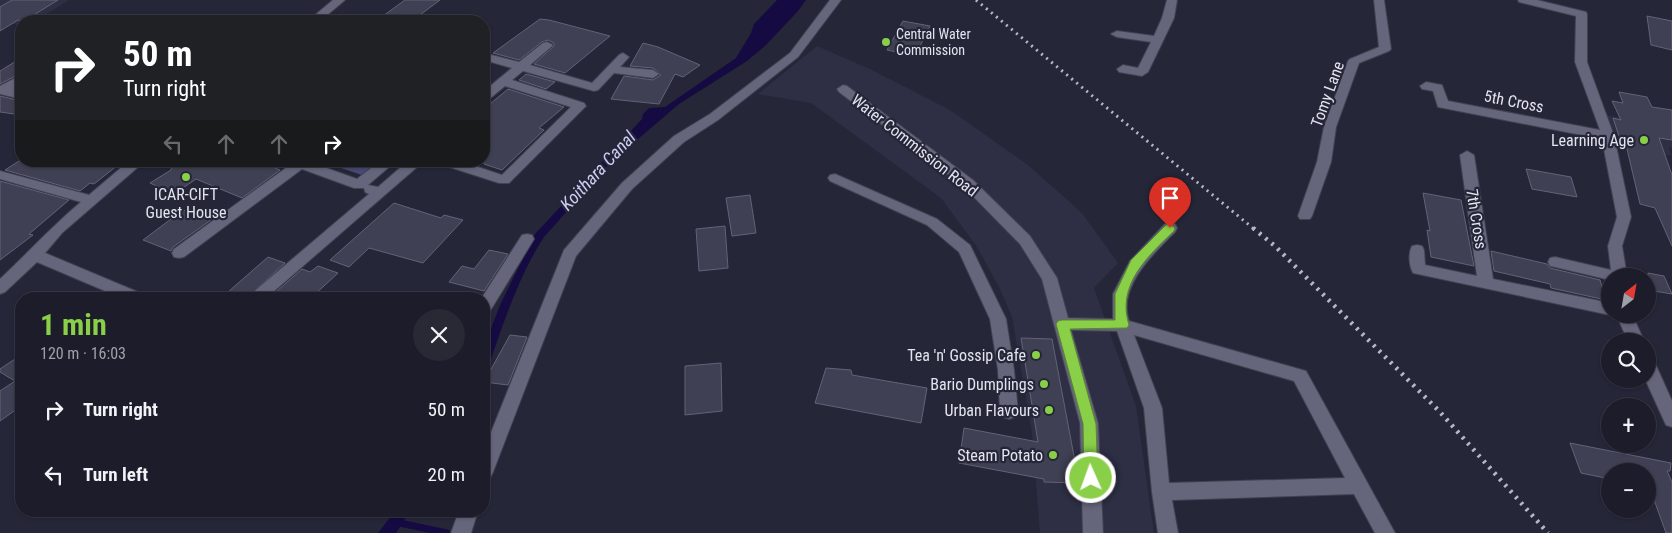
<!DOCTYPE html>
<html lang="en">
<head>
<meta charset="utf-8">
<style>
	:root { --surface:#1c1c2a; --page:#292936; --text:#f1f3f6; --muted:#a0a1a8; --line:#3a3a47; --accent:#89cf48 }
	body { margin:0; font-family:"Roboto Condensed",sans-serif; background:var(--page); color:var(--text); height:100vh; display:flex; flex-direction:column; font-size:19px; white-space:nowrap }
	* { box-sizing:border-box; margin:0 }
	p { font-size:16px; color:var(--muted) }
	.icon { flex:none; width:28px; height:28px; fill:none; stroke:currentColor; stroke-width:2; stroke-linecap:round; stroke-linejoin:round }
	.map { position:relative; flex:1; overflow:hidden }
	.sheet { position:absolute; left:15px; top:292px; width:475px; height:225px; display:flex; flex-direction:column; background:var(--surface); border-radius:20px; box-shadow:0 1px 4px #0004,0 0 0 1px var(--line) }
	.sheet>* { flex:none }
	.guide { position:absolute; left:15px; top:15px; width:475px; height:152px; border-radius:20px; box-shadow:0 1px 4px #0004,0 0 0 1px var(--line); background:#202124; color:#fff; overflow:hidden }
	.needle { width:32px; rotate:31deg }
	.tools { position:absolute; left:1601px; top:268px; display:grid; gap:10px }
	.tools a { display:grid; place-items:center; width:55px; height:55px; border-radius:50%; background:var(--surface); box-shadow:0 1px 4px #0004,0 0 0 1px var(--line); font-size:25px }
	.pin { position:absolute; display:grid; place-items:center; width:42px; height:42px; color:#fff; margin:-51px -21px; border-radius:50% 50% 50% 0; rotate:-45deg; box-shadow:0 0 5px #0007 }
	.pin .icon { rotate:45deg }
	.me { position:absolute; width:55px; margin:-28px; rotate:358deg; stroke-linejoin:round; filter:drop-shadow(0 0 4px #0008) }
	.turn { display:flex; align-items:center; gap:18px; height:105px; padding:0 25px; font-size:22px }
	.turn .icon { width:65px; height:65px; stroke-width:2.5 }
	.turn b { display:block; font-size:35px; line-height:42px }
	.lanes { display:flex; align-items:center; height:48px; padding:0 25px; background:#0003; justify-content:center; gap:25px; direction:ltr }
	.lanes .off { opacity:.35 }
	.round { display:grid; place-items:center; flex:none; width:52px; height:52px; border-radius:26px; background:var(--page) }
	.head { display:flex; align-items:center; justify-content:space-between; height:85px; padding:0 25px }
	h1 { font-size:30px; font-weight:700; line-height:38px; color:var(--accent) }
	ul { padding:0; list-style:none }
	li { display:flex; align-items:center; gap:15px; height:65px; padding:0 25px }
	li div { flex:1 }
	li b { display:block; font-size:19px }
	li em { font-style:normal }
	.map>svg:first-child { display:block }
	.built { fill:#2e2e45 }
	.green { fill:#494a75 }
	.water { fill:#150b42 }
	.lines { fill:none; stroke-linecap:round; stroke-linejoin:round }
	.stream { stroke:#150b42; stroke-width:7 }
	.building { fill:#3f4053; stroke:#626377 }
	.minor-casing { stroke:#424251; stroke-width:2 }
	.minor { fill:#65667b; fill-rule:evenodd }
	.rail-far1 { stroke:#b7b8c5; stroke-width:3; stroke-dasharray:2 4.5; stroke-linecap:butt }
	.rail { stroke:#b7b8c5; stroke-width:4.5; stroke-dasharray:2.5 5.5; stroke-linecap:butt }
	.route { fill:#89cf48; stroke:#59872f }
	.poi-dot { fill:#89cf48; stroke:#252638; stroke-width:2 }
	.labels { text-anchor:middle; stroke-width:4.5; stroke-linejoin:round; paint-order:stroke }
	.far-poi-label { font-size:14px; fill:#e3e4f0; stroke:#252638; text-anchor:start }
	.street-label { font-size:16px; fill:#e3e4f0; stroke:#252638 }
	.poi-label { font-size:16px; fill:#e3e4f0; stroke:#252638; text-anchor:end }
	.water-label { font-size:18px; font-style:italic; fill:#cbcdf2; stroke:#252638 }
</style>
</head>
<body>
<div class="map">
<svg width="1672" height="533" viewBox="0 0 1672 533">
	<rect width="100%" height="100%" fill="#252638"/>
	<g class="built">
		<path d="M0 0H69L35 21H21V25L0 22Z"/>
		<path d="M817 46 870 69 950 110 1028 165 1082 213 1118 263 1094 288 1136 406 1154 533H1040L1032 433 1012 317 999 287 977 247 941 198 811 103 758 94Z"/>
		<path d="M1605 115 1672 127V148L1669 147 1671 156 1619 147Z"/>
	</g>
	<path class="green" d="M320 161H379L362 175Z"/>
	<g class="water">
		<path d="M777 0H806L798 11 766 45 747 61 679 104 610 163 544 237C516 280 501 331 484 379V347L500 305 535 234 642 119 643 114 649 108 665 107 736 58 751 33 754 24Z"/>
		<path d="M395 511H410L396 533H378Z"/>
	</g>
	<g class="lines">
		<path class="stream" d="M395 522 447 533"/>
	</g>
	<g class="building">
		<path d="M12 0H58L24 21 18 20 0 31V7Z"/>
		<path d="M405 0H440L412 21 383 16Z"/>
		<path d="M1647 16 1672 21V50L1651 45Z"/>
		<path d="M540 19 549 20 610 36 565 73 534 64 554 46V43L548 40 542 42 519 60 493 53Z"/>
		<path d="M903 21 930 26 915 56 887 50Z"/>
		<path d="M643 43 658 47 700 65 683 77 675 74 659 104 611 99 624 76 653 80 661 75 653 68 630 66Z"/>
		<path d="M21 58V73L0 84V71Z"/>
		<path d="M526 74 555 82 546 89 519 80Z"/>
		<path d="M508 89 564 107 539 128 544 130 502 170 484 164V109Z"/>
		<path d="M1619 92 1647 97 1652 107 1672 110V140L1659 138 1672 175V246L1655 208 1640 204 1626 145H1622L1613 118 1621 120 1612 101 1623 103Z"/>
		<path d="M0 96 21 101V115L0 112Z"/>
		<path d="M19 161H123L94 184 90 183 80 191 5 170Z"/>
		<path d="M173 161H258L280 170 242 198 196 179 174 194 150 183 171 170Z"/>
		<path d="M1526 169 1571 177 1577 197 1532 189Z"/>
		<path d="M0 181 69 200 29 234 33 235 0 260Z"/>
		<path d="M1423 193 1461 200 1474 266 1431 257 1427 230 1430 231Z"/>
		<path d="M750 195 756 233 732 236 726 198Z"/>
		<path d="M394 203 441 218 444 215 463 220 423 263 369 248 349 267 330 260Z"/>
		<path d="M183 210 211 220 173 247 171 251 143 240Z"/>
		<path d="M725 226 728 268 699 271 696 229Z"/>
		<path d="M489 250 508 254 484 291 449 282 462 266 474 269Z"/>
		<path d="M1491 251 1547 264 1550 268 1600 280 1606 300 1551 288 1550 284 1494 271Z"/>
		<path d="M268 257 285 263 245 299H220Z"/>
		<path d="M318 266 338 273 310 299H268L302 269 310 272Z"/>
		<path d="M1648 273 1664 276 1672 294 1648 290Z"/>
		<path d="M510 335 527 337 508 385 484 382Z"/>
		<path d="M1021 338 1052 339 1079 483 1044 482V479L959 463 964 428 1038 442Z"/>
		<path d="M21 355V406L0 421V391L15 381 0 372V369Z"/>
		<path d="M721 363 722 411 685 415V366Z"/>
		<path d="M826 368 851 370 852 375 927 388 921 423 815 403Z"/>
		<path d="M1570 443 1671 463 1670 471H1667L1672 482V533H1666L1648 483V471H1610V479L1581 473Z"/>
	</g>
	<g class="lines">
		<g class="minor-casing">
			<g id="minor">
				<path d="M333 0H345L320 21H308Z"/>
				<path d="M830 0H841L798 57 718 120 684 142 632 189 576 256 493 472 490 478 484 480V450L564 250 622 183 674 136 710 114 790 53Z"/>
				<path d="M1167 0H1177L1174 18 1148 72 1142 76 1119 72 1117 69 1123 65 1138 68 1151 42 1117 37 1111 34 1117 31 1154 36 1162 18Z"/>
				<path d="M1374 0H1384L1391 49 1389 51 1359 63 1336 127 1331 162 1312 216 1310 219H1300L1298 216 1317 162 1324 127 1348 61 1350 59 1379 47Z"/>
				<path d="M1518 0H1537L1586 12 1587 14V62L1614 136 1631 217 1622 246 1627 276H1610V280L1555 267 1550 266 1548 262 1550 258 1555 257 1611 270 1608 246 1617 217 1602 139 1438 107 1433 91 1422 89 1420 86 1426 82 1442 85 1448 101 1600 130 1575 62 1576 16 1519 2Z"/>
				<path d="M82 17 93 19 95 21H77L78 18Z"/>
				<path d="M547 42 553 45 551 47 530 65 592 83 619 55 623 53 629 57 620 67 653 70 659 74 653 78 614 73 598 90 594 91 523 71 512 80 584 103 586 106 509 183H499L440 164 438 161H460L502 175 571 107 505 86 488 100 484 101V91L512 68 484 60V53L519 62 543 43Z"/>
				<path d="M21 75V84L13 90 21 91V99L0 94V86Z"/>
				<path d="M843 85 847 86 973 180 1030 236 1057 278 1068 318 1113 319V294L1130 261 1165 224H1175L1177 228 1175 232C1154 253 1117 287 1129 321L1306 371 1395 533H1375L1354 494 1172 500 1178 533H1158L1152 492 1144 408 1117 331 1071 330 1098 423 1103 533H1083L1080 423 1042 279 1020 244 963 186 839 92 837 89ZM1134 335 1294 381 1345 478 1169 483 1162 408Z"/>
				<path d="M1467 151 1474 155 1493 279 1610 303V314H1614L1610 315 1413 273C1409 266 1408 253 1412 246L1417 245 1422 246 1424 250 1425 265 1477 276 1460 155Z"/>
				<path d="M129 161H145L62 233 45 253 145 295 148 299H124L37 262 5 292 0 294V279C28 253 52 226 81 202L0 179V171L89 195Z"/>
				<path d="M286 161H307L357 179 380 161H396L368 185 378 187 408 161H424L265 299H247L250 295 369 194 365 192 364 188H354L302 169 184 257 179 258 174 257 172 253 174 249 290 165Z"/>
				<path d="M835 174 937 219 970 245 1006 319 1014 370 1018 412 1015 417 1009 419 1003 417 1000 412 998 370 990 319 959 252 927 225 830 181 828 178 830 175Z"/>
				<path d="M527 234 532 235 534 239 490 311 484 313V299H481L522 235Z"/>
				<path d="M1616 314H1632L1644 341H1628Z"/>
				<path d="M1648 359 1654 361 1672 401V427L1666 425 1645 379H1648Z"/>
				<path d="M459 511H478L471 533H451Z"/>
			</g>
		</g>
		<use href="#minor" class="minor"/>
		<path class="rail-far1" d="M976 0 1254 229"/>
		<path class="rail" d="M1253 228 1275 246 1440 412 1548 533"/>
	</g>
	<path class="route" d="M1170 224 1175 228 1174 231C1148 256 1116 285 1129 325L1127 328 1070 329 1096 424 1098 478 1096 482 1091 484 1086 482 1084 478 1083 424 1056 324 1058 321 1062 320H1115V294L1131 260 1166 225Z"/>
	<g class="poi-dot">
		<circle cx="886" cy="42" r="5"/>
		<circle cx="1644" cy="140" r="5"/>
		<circle cx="186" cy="177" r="5"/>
		<circle cx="1036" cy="355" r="5"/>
		<circle cx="1044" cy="384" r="5"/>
		<circle cx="1049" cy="410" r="5"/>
		<circle cx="1053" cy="455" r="5"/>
	</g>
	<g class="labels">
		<g class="far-poi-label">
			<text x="896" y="39">Central Water<tspan x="896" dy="16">Commission</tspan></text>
		</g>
		<g class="street-label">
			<text transform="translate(1327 94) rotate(-70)" y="6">Tomy Lane</text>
			<text transform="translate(1514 101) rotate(11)" y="6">5th Cross</text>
			<text transform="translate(915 145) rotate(38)" y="6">Water Commission Road</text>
			<text transform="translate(1477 219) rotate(81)" y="6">7th Cross</text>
		</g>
		<g class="poi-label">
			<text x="1634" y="146">Learning Age</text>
			<text x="186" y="200" text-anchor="middle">ICAR-CIFT<tspan x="186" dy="18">Guest House</tspan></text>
			<text x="1026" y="361">Tea 'n' Gossip Cafe</text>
			<text x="1034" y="390">Bario Dumplings</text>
			<text x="1039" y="416">Urban Flavours</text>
			<text x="1043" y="461">Steam Potato</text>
		</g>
		<g class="water-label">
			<text transform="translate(598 171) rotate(-47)" y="6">Koithara Canal</text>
		</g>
	</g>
</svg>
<div class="tools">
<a><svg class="needle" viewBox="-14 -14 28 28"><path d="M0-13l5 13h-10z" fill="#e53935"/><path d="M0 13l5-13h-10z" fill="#a0a1a8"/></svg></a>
<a><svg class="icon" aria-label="search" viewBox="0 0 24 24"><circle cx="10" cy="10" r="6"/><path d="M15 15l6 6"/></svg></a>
<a>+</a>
<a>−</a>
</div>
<div class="pin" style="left:1170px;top:228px;background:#d93025"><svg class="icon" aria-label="arrive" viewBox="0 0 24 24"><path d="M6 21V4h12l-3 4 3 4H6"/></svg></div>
<svg class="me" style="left:1091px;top:478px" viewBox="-20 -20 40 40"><circle r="17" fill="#89cf48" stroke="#fff" stroke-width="3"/><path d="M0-11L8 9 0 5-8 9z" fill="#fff"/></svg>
<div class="guide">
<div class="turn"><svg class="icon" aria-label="right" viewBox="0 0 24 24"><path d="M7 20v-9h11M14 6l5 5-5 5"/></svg><div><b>50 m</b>Turn right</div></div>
<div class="lanes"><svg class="icon off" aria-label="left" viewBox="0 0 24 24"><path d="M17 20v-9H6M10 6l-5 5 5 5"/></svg><svg class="icon off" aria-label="ahead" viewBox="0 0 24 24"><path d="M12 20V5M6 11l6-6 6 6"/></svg><svg class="icon off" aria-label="ahead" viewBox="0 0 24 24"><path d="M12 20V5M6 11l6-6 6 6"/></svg><svg class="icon" aria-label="right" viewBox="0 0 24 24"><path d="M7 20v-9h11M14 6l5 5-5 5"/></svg></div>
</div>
<section class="sheet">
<div class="head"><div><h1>1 min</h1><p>120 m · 16:03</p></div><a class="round"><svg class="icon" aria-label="close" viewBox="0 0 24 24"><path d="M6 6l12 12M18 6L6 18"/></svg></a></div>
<ul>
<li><svg class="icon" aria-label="right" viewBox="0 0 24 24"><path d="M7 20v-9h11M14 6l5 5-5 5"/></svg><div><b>Turn right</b></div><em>50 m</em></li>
<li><svg class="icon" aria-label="left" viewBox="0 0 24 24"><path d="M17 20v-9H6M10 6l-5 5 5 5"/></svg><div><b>Turn left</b></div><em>20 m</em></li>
</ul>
</section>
</div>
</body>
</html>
